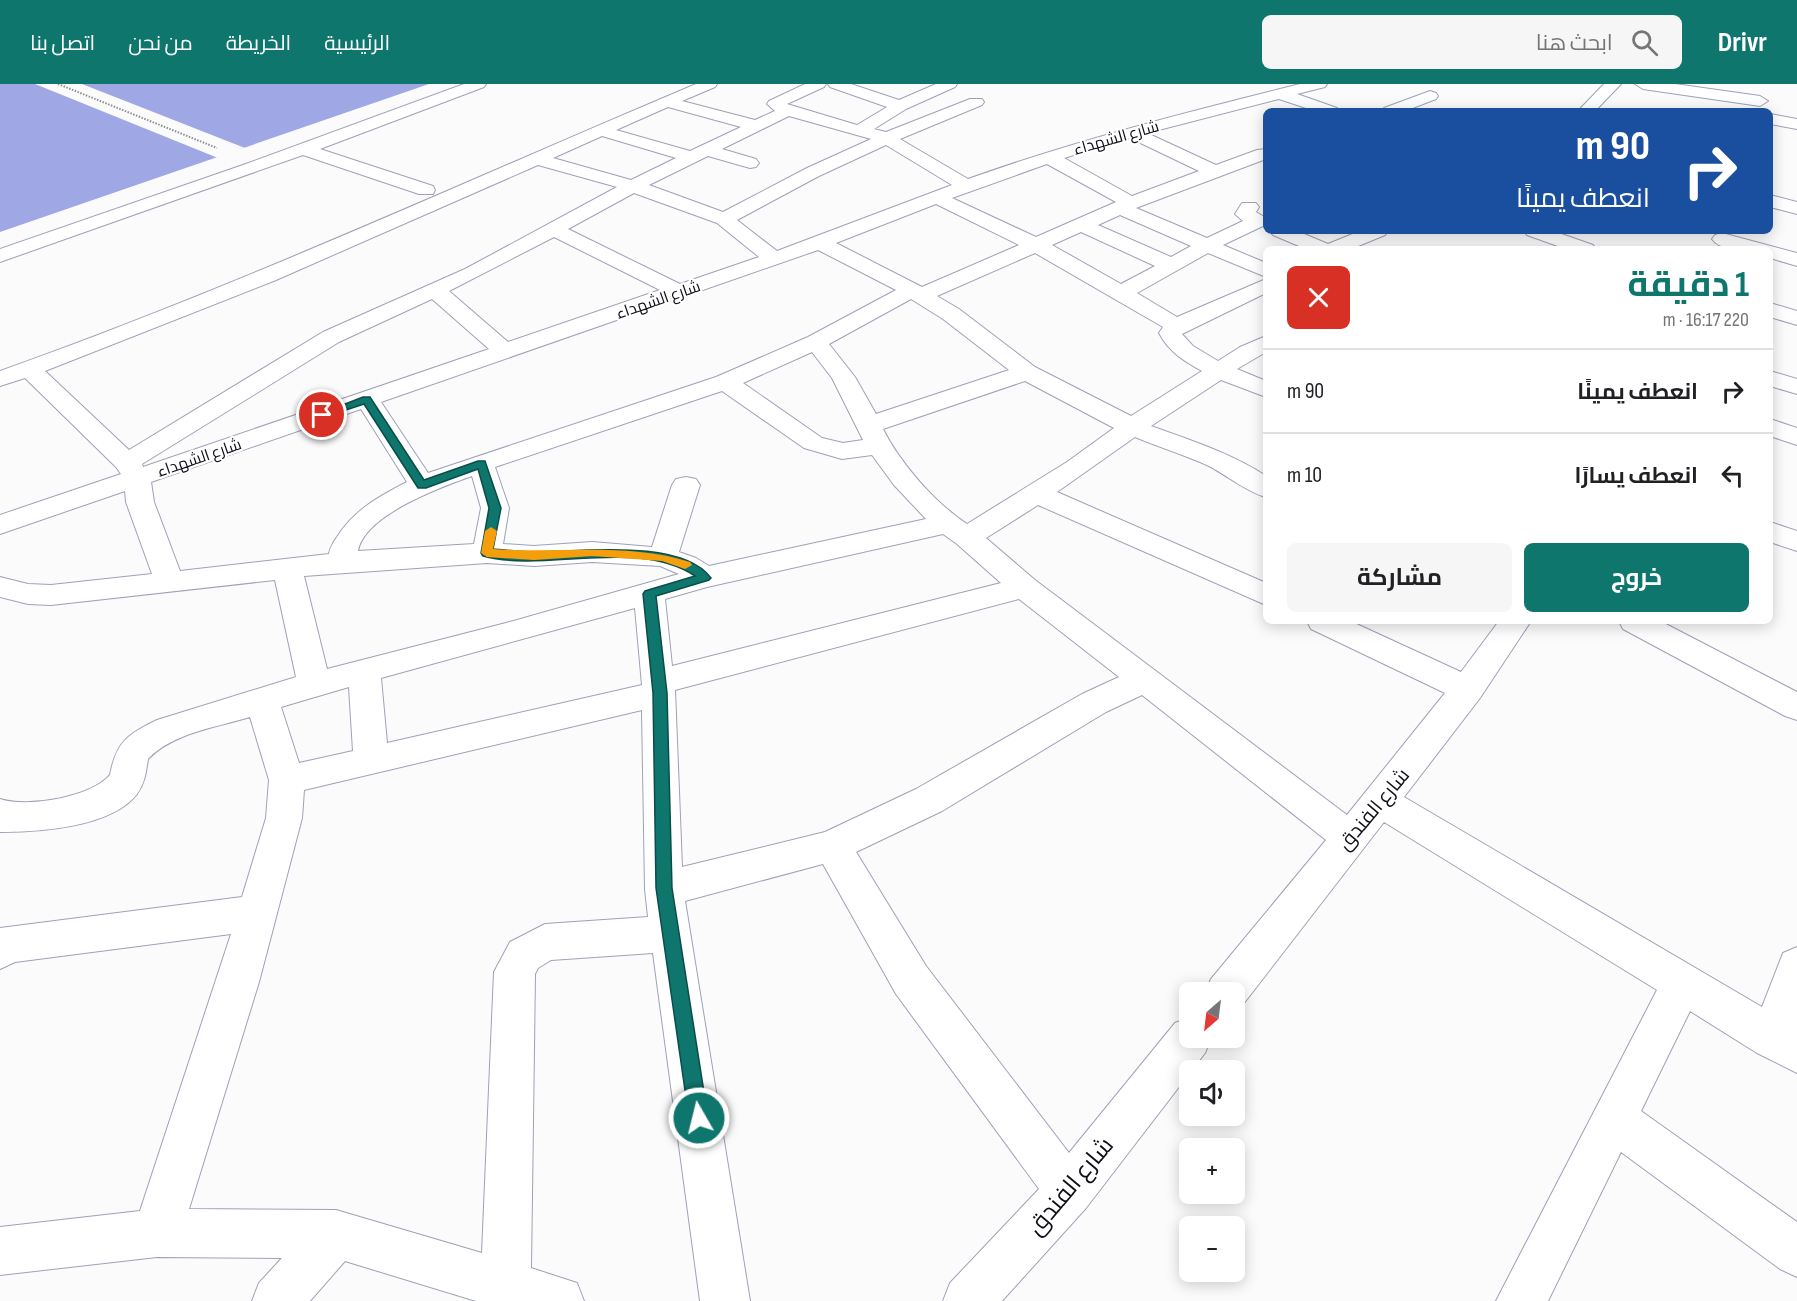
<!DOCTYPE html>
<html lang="ar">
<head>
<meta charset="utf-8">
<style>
	:root { --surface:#fff; --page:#f6f6f6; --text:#202124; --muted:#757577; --line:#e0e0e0; --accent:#0f766e }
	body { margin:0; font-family:"Sofia Sans Condensed",Cairo,sans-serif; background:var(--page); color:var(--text); direction:rtl; height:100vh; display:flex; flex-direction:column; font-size:22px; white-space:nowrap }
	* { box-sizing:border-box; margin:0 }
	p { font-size:20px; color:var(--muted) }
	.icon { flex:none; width:33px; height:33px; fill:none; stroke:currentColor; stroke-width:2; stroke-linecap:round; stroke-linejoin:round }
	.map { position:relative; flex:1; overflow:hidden; direction:ltr }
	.panel { position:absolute; left:1263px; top:162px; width:510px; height:378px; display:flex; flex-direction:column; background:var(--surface); border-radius:9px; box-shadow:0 3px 15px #0003; direction:rtl }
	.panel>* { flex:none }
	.guide { position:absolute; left:1263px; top:24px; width:510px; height:126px; border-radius:9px; box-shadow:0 3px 15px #0003; direction:rtl; background:#1a4fa0; color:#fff; overflow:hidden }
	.needle { width:39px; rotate:208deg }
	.fabs { position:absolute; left:1179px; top:898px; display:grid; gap:12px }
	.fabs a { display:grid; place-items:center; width:66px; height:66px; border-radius:9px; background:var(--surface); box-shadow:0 3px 15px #0003; font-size:30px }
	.pin { position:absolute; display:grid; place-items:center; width:51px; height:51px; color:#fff; margin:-26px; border:3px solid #fff; border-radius:50%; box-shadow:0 2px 6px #0007 }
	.me { position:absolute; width:66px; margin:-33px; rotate:352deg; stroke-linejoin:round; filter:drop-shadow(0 0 4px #0008) }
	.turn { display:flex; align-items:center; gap:21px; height:126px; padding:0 24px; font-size:27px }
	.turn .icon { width:78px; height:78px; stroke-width:2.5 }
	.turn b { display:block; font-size:42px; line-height:51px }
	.round { display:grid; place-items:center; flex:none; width:63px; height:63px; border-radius:9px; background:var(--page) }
	.summary { display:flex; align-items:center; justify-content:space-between; height:102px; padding:0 24px }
	h1 { font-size:36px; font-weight:700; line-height:45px; color:var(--accent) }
	.cta { display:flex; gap:12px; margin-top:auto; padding:12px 24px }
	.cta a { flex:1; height:69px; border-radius:9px; background:var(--accent); color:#fff; font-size:24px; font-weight:700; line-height:69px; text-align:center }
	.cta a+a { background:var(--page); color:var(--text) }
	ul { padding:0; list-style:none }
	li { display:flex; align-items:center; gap:18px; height:84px; padding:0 24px; border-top:2px solid var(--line) }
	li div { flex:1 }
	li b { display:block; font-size:22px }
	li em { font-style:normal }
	header { display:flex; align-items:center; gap:36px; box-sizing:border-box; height:84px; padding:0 30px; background:var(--accent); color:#fff }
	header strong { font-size:28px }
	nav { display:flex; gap:33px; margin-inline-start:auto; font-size:21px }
	.search { width:420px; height:54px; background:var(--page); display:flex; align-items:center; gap:15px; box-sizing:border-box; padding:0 21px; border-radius:9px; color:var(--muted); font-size:22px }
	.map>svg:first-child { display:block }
	.water { fill:#9fa7e5 }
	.pier { fill:#fbfbfb }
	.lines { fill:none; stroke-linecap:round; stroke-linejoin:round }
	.minor-casing { stroke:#9ea1b7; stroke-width:2 }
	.path { stroke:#8e8f93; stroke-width:2; stroke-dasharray:1.5 1.5; stroke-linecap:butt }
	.minor { fill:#fff; fill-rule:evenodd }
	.route { fill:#0f766e; stroke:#0a4d48; stroke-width:1.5 }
	.slow { fill:#f59e0b }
	.labels { text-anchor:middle; stroke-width:4.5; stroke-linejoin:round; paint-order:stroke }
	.far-street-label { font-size:16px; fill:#0d0e16; stroke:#fff }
	.street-label { font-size:20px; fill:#0d0e16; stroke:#fff }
	.near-street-label { font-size:24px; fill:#0d0e16; stroke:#fff }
</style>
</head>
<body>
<header>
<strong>Drivr</strong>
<div class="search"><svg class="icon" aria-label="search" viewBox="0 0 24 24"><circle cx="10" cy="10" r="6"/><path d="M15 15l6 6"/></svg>ابحث هنا</div>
<nav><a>الرئيسية</a><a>الخريطة</a><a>من نحن</a><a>اتصل بنا</a></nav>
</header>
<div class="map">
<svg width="1797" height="1217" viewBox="0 0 1797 1217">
	<rect width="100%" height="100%" fill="#fbfbfb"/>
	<path class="water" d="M0 0H429L0 148Z"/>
	<path class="pier" d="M35 0H82L245 64 218 74Z"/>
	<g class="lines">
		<g class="minor-casing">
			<g id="minor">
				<path d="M464 0H486L484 3 320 65 433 102 435 106 433 110H419L303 71 0 178V165L243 81Z"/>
				<path d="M696 0H717L715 3 682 17 755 36 775 27 767 20 769 17 805 0H826L824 3 787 20 857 41 887 23 830 3 828 0H851L899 16 936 0H957L955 3 906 25 874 45 886 48 970 15H982L984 18 982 21 900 55 968 95C1077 56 1188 28 1300 0H1327L1325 3 1297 10 1337 24 1339 27H1315L1279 15 1147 49 1216 81 1257 66 1266 65V75L1136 124 1207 154 1243 137 1235 130 1242 119H1256L1259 123 1256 128 1266 134 1265 141 1223 161 1266 179V193L1208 169 1137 209 1177 233 1266 195V209L1182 250 1193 262 1218 277 1240 263 1266 252V268L1237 285 1266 297V313L1221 296 1151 342C1190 356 1231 369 1266 392V413C1249 409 1226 391 1209 382 1185 371 1159 363 1135 353L1057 408 1266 499V521L1038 421 986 454 1035 496 1347 731 1445 609 1311 545 1307 537H1350L1461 588 1499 537H1531L1480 614 1404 713 1762 923 1783 869 1797 863V989L1757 969 1690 927 1641 1027 1797 1138V1193L1780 1185 1621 1068 1548 1217H1496L1657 906 1384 738 1241 923 1234 925V909H1205L1211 895 1326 756 1142 611 1106 628 942 727 856 768 926 882 1069 1069 1175 939 1190 933V954H1211L1205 969 1086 1124 1002 1217H943L950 1199 1039 1105 896 910 823 780 685 817 750 1217H700L653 869 551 876 538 884 535 890 531 1184 577 1199 584 1217H476L345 1177 310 1217H252L259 1199 282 1174 157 1173 0 1191V1143L140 1127 231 850 15 878 0 885V844L242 813 266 734 269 696 250 633C218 643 172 649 148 675 146 688 145 699 137 710 112 743 40 748 2 748H0V715C28 724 91 713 110 691 116 658 128 650 157 636L296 593 275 496 51 521 28 520 0 513V493L28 500 51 501 152 490 126 418 125 407 0 450V431L121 390 116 383 25 294 0 302V287C237 203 466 97 696 0ZM668 23 741 43 690 67 616 46ZM789 32 871 55 807 84 723 128 649 101 708 72 750 84 756 83 759 79 756 75 722 65ZM602 52 676 74 631 96 553 74ZM1130 54 1199 87 1132 112 1064 74ZM886 61 952 101 777 167 737 136 819 92ZM1047 80 1116 118 1036 153 952 114ZM538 81 617 103 465 185 323 248 129 366 45 287 276 196ZM634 109 717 139 759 173 680 200 568 145ZM936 120 1019 161 922 203 836 159ZM1120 131 1191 162 1171 173 1098 141ZM1081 148 1155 182 1121 200 1052 161ZM554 153 660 206 508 258 449 207ZM818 166 896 206 808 253 716 293 428 389 381 318ZM1035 169 1163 243 1159 249C1169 268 1184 277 1202 287L1131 332 1035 283 959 225 937 212ZM432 215 489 265 143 383 142 380 339 258ZM911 215 943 235 1009 286 876 330 855 293 829 260ZM812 268 832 294 863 356 843 359 822 354 743 299ZM1025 297 1114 344 1067 378 967 440C935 419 900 379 883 345ZM722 307 804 364 842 375 872 371 894 401 926 435 709 482 696 474 679 468 700 401 696 395 686 393 676 395 672 401 652 463 592 458 534 462 503 460 509 424 495 383ZM361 325 407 398C378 413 354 426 337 453 333 459 330 463 329 470L180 487 154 418 151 398ZM472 392 481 424 474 460 358 467C364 431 441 403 472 392ZM943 450 957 460 1001 499 672 582 665 515 707 503ZM592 478 660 482 679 490 506 539 327 585 304 492 487 479 534 482ZM1019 515 1119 593 1082 610 916 705 825 748 682 783 675 606ZM635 524 642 601 387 659 381 594ZM349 603 353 667 299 679 281 623ZM642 626 645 805 648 833 545 840 510 858 494 888 482 1169 336 1126 189 1125 259 898 302 734 304 706Z"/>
				<path d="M1604 0H1621L1595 27H1578Z"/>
				<path d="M1635 0H1675L1760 12 1768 17 1760 22 1643 5Z"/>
				<path d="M1430 7 1436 9 1438 12 1436 15 1405 27H1382L1384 24Z"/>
				<path d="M1770 30 1797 35V45L1770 40Z"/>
				<path d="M1770 111 1797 118V130L1770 123Z"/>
				<path d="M1270 147H1297L1328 160 1360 147H1388L1385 151 1351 165H1306L1273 151Z"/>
				<path d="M1524 147H1553L1593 161 1596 165H1566L1527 151Z"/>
				<path d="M1722 149 1797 169V182L1770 174V165C1754 165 1722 170 1712 155L1715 151Z"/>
				<path d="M1770 219 1797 227V241L1770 233Z"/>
				<path d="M1770 287 1797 295V310L1770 302Z"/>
				<path d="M1770 335 1797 344V361L1770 352Z"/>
				<path d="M1770 438 1797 447V467L1770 458Z"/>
				<path d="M1619 537H1660L1797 608V636L1785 632 1623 545Z"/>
			</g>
		</g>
		<path class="path" d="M58 0 217 64"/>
		<use href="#minor" class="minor"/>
	</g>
	<path class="route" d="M363 313H370L424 396 478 377H485L501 424 493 465C507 466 521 468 535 468 579 468 681 454 711 494L709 496 656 512 667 609 672 804 708 1034 705 1040 699 1043 692 1040 689 1034 656 804 653 609 643 510 645 507 695 492C636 453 546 489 483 472L481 469 489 424 478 385 426 404H418L364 320 322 334 317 331Z"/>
	<path class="slow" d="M491 443 497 447 493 465C559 470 626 458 690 478L692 481 685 485 662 477 592 472 534 476 487 473 481 469 485 447Z"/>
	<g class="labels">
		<g class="far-street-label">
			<text transform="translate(1116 53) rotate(-16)" y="6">شارع الشهداء</text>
			<text transform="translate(658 215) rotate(-19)" y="6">شارع الشهداء</text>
			<text transform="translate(199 373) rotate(-19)" y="6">شارع الشهداء</text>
		</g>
		<g class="street-label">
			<text transform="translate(1373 725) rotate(-50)" y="7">شارع الفندق</text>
		</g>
		<g class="near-street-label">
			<text transform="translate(1070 1102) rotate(-50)" y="8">شارع الفندق</text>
		</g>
	</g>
</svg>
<div class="fabs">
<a><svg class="needle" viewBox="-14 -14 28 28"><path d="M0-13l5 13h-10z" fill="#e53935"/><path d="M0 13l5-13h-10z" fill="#757577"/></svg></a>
<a><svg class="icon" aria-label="sound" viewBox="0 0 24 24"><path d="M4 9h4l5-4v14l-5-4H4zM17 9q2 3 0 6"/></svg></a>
<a>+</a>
<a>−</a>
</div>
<div class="pin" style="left:322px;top:331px;background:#d93025"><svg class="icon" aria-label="arrive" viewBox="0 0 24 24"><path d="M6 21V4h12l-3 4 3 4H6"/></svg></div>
<svg class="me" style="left:699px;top:1034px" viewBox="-20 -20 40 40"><circle r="17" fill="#0f766e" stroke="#fff" stroke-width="3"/><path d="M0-11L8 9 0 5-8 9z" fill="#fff"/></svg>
<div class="guide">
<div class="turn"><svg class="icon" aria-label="right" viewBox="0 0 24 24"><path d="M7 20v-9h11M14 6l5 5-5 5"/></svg><div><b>90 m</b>انعطف يمينًا</div></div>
</div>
<section class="panel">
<div class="summary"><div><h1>1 دقيقة</h1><p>220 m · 16:17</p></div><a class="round" style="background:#d93025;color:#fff"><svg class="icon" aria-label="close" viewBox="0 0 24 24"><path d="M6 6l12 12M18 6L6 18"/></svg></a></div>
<ul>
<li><svg class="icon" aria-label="right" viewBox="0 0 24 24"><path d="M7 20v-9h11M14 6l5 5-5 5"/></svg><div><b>انعطف يمينًا</b></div><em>90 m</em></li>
<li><svg class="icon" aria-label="left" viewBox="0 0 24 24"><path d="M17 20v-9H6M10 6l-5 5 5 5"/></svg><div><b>انعطف يسارًا</b></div><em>10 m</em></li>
</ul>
<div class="cta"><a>خروج</a><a>مشاركة</a></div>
</section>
</div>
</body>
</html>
